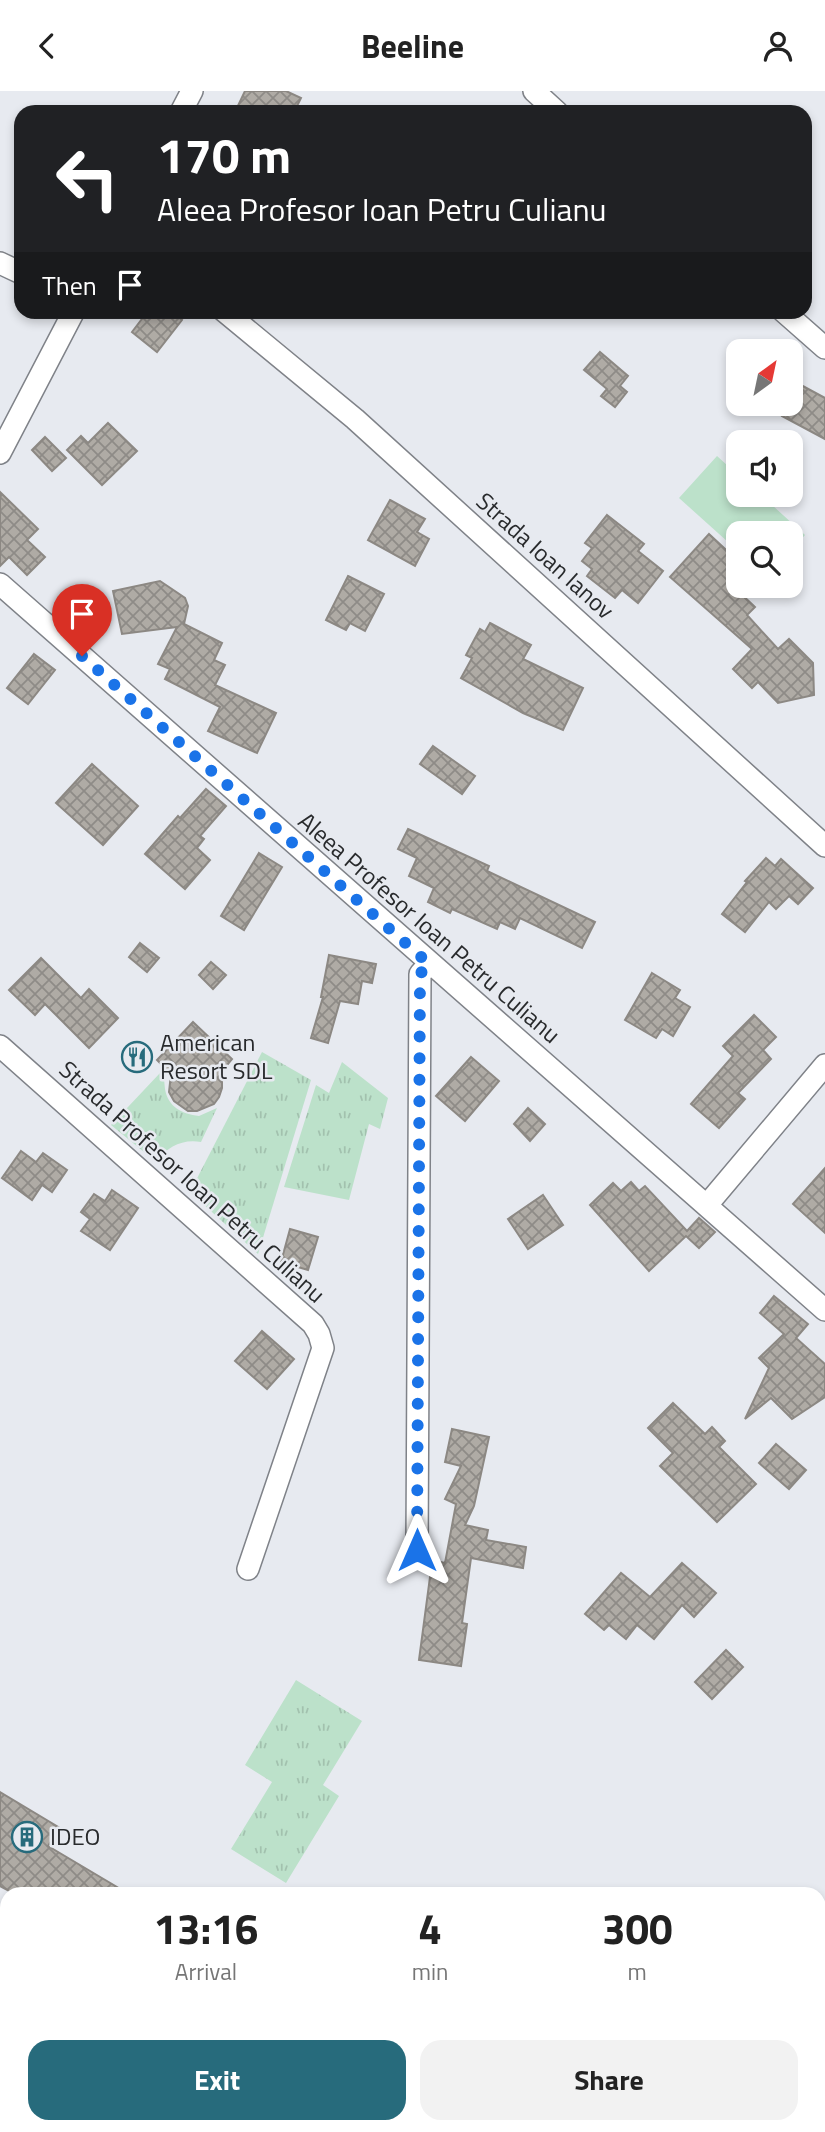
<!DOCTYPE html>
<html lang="en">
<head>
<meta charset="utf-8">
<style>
	:root { --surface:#fff; --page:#f2f2f2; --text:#222; --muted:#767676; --accent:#276b7c }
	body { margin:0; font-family:"Titillium Web",sans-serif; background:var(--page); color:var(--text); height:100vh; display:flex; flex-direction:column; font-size:26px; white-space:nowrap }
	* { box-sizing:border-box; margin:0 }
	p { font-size:23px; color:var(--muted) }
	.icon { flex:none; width:38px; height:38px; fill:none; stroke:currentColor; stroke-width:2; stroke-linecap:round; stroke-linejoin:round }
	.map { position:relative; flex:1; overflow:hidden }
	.side { position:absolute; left:0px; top:1796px; width:826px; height:247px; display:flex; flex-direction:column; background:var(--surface); border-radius:21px 21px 0 0; box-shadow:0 4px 10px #0003 }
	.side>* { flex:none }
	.top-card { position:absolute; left:14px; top:14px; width:798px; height:214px; border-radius:21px; box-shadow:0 4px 10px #0003; background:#202124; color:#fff; overflow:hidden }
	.needle { width:46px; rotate:33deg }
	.tools { position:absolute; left:726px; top:248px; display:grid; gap:14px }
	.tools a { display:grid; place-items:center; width:77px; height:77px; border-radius:14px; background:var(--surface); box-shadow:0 4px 10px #0003; font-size:35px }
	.pin { position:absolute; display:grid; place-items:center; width:60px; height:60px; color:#fff; margin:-72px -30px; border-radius:50% 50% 50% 0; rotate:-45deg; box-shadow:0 0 7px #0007 }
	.pin .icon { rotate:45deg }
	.me { position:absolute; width:77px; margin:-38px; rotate:0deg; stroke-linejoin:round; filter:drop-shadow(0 0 5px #0008) }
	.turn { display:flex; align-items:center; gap:24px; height:147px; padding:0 28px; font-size:32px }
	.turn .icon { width:91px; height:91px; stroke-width:2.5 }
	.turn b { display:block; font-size:49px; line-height:60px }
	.then { display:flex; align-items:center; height:66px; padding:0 28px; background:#0003; gap:14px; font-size:26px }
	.eta { display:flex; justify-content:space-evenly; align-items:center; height:119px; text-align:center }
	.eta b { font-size:42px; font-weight:700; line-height:49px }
	.cta { display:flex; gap:14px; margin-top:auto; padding:14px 28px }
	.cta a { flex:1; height:80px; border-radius:21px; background:var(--accent); color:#fff; font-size:28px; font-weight:700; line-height:80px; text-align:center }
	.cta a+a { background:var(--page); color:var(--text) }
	header { display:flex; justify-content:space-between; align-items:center; height:91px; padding:0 28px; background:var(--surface); font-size:32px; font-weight:700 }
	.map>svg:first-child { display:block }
	.grass { fill:url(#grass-tufts) }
	.park { fill:#bce1ca }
	.building { fill:url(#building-cross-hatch); stroke:#8c8883; stroke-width:2 }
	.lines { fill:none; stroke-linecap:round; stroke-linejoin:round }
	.street-casing { stroke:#7f8288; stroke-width:24 }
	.highway-casing { stroke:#7f8288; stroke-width:42 }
	.street { stroke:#fff; stroke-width:21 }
	.highway { stroke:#fff; stroke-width:38 }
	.route { stroke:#1a73e8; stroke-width:12; stroke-dasharray:0 21.6 }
	.labels { text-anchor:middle; stroke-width:5; stroke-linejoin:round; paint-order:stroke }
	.street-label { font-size:24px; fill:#282a2c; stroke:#e7eaf0 }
	.poi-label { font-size:24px; fill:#282a2c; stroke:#e7eaf0; text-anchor:start }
</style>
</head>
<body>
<header><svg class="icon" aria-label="back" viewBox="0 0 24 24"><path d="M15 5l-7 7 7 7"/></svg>Beeline<svg class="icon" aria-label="person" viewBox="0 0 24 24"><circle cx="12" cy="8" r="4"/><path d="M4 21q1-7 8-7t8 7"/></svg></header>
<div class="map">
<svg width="825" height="2041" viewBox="0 0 825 2041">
	<defs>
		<pattern id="grass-tufts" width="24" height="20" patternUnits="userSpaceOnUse" patternTransform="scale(1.75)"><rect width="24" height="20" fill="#bce1ca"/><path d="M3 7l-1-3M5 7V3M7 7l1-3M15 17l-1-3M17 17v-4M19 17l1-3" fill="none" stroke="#a2c1ae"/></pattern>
		<pattern id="building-cross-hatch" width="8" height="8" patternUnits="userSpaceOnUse" patternTransform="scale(1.75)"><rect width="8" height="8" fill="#afaba5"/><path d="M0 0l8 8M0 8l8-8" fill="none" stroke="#8e8b87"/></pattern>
	</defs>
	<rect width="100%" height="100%" fill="#e7eaf0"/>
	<g class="grass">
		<path d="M262 961 311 989 258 1163 190 1101Z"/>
		<path d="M342 971 388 1007 380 1038 369 1033 349 1109 284 1096 316 994 329 1002Z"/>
		<path d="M160 982C165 988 164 990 165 998 168 1016 182 1023 199 1025L217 1017 201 1051C181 1048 169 1056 155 1070L111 1034Z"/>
		<path d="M296 1589 362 1630 323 1694 339 1705 286 1792 231 1758 272 1691 245 1674Z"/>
	</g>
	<path class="park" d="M717 365 738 384V404H761L805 444 791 459V443H738V460L679 407Z"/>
	<g class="building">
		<path d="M245 0H286L301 7 294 21H235Z"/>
		<path d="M148 220H171L182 229 157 261 132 241Z"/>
		<path d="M600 261 628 285 620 295 627 301 615 316 601 305 607 298 584 279Z"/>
		<path d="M799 293 825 307V348L782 325 788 313H791V308Z"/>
		<path d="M108 332 137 360 102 394 67 359 81 345 88 352Z"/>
		<path d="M45 346 66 367 52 380 32 359Z"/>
		<path d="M0 401 38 438 27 449 45 466 27 484 9 466 0 475Z"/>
		<path d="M390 409 425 428 417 441 429 448 415 475 368 449Z"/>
		<path d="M607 424 644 453 638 460 663 480 638 512 622 499 615 507 587 485 592 478 582 470 592 457 585 452Z"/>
		<path d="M709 443 738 470V500L755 516 747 524 778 558 789 548 813 572 814 604 778 612 758 591 752 597 733 578 752 558 670 486Z"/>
		<path d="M348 485 384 503 365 540 350 532 346 539 326 529Z"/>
		<path d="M160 490 185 507 188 515 184 533 222 552 214 569 225 574 215 594 276 622 257 662 208 640 220 616 165 588 170 578 158 573 177 536 122 543 113 500Z"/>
		<path d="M490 532 531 554 523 568 583 597 563 639 523 622 461 587 472 567 466 564 480 538 485 541Z"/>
		<path d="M34 563 55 579 28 613 7 597Z"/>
		<path d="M433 655 475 685 462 703 420 673Z"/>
		<path d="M92 673 138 715 103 754 56 712Z"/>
		<path d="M206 698 226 715 200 745 204 748 197 757 210 769 185 798 145 763 178 725 180 727Z"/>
		<path d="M408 738 489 775 487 780 595 831 582 857 520 827 515 838 500 831 497 838 452 818 450 822 428 811 434 797 409 785 417 767 398 758Z"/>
		<path d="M259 762 282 776 244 839 221 825Z"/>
		<path d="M766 767 775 775 781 768 813 797 798 813 789 805 776 818 769 811 745 841 722 823 747 791 745 790Z"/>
		<path d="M140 852 159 867 147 881 129 866Z"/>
		<path d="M329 864 376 873 372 892 362 890 358 913 340 910 328 952 311 947 323 906H321Z"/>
		<path d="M41 867 81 907 89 898 118 927 89 957 45 913 35 924 9 899Z"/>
		<path d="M211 871 226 884 213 898 199 884Z"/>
		<path d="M652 882 680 899 675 907 690 916 673 945 662 938 656 947 625 929Z"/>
		<path d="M754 924 776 946 763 959 771 968 738 1002 745 1008 719 1037 691 1013 733 965 723 955Z"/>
		<path d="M193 931 232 968 222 980V997L219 1006 214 1013 197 1020H188L174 1010 169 1001 171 983 157 969Z"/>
		<path d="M471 966 499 990 465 1030 436 1005Z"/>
		<path d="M528 1017 545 1033 530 1050 514 1033Z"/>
		<path d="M21 1060 36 1071 43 1062 67 1079 52 1101 42 1094 32 1109 2 1087Z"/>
		<path d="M825 1077V1142L793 1113Z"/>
		<path d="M631 1091 639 1100 645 1095 687 1140 699 1127 715 1141 699 1157 686 1145 649 1180 590 1114 613 1092 621 1100Z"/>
		<path d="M112 1099 138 1117 110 1159 81 1140 90 1128 81 1121 94 1103 105 1110Z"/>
		<path d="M543 1104 563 1134 528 1158 508 1128Z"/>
		<path d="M290 1138 318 1146 308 1179 281 1171Z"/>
		<path d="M774 1205 808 1233 796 1247 825 1273V1306L792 1328 771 1307 745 1328 769 1277 759 1267 784 1243 760 1222Z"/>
		<path d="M262 1240 294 1268 267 1298 235 1270Z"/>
		<path d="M673 1312 705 1343 712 1336 725 1350 719 1356 756 1393 717 1431 660 1375 673 1362 648 1337Z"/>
		<path d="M452 1338 489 1346 474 1415 465 1434 488 1439 486 1449 526 1456 523 1477 471 1467 462 1532 467 1533 461 1575 419 1569 430 1486H434L436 1470 445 1472 456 1413 445 1408 461 1375 445 1371Z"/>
		<path d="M776 1353 806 1379 789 1398 759 1372Z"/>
		<path d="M682 1472 716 1502 694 1526 682 1514 654 1548 637 1534 626 1548 609 1534 604 1539 585 1523 621 1482 650 1506Z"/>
		<path d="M726 1559 743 1576 712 1608 695 1591Z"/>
		<path d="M0 1701 60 1737 48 1755 127 1802H13L0 1795Z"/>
	</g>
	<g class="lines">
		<g class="street-casing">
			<g id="street">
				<path d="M534 0 557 21"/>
				<path d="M181 21 192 0"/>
				<path d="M0 172 21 182"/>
				<path d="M224 220 355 328 825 755"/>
				<path d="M783 220 825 257"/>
				<path d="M0 362 74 220"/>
				<path d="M0 493 825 1219"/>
				<path d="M0 955 313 1233 319 1243 323 1257 248 1478"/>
				<path d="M707 1114 825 974"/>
				<path d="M417 1459 420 883 429 873"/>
			</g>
		</g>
		<g class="highway-casing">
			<g id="highway">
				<path d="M0 2000 7 2004"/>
				<path d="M0 2032 15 2041"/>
				<path d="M58 2035 67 2041"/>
			</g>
		</g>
		<use href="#street" class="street"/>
		<use href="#highway" class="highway"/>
	</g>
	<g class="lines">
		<path class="route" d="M82 565 429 873 420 883 417 1459"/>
	</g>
	<defs>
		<g id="restaurant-ring" transform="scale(1.575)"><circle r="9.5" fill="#e7eaf0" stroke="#276b7c" stroke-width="1.5"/><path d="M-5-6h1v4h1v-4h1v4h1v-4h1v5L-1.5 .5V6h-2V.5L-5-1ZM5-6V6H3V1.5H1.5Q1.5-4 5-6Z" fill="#276b7c"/></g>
		<g id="building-ring" transform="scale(1.575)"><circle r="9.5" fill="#e7eaf0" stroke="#276b7c" stroke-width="1.5"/><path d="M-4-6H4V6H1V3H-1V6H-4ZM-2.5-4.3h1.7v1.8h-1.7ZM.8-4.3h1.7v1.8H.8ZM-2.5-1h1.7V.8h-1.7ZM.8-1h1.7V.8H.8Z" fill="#276b7c"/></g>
	</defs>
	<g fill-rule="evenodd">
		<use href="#restaurant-ring" x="137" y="966"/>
		<use href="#building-ring" x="27" y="1746"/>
	</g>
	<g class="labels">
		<g class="street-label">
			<text transform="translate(545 465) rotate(42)" y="8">Strada Ioan Ianov</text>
			<text transform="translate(429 837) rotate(41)" y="8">Aleea Profesor Ioan Petru Culianu</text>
			<text transform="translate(192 1091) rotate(42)" y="8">Strada Profesor Ioan Petru Culianu</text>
		</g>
		<g class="poi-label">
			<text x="160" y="960">American<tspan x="160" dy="28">Resort SDL</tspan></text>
			<text x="50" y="1754">IDEO</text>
		</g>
	</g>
</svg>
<div class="tools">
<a><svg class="needle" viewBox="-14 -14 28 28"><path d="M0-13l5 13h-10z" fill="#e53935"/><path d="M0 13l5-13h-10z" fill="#767676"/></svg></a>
<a><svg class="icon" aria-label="sound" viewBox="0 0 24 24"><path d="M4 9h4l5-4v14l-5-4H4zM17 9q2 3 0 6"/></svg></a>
<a><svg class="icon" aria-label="search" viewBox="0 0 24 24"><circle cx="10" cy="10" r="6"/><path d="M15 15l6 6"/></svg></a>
</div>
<div class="pin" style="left:82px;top:565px;background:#d93025"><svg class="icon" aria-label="arrive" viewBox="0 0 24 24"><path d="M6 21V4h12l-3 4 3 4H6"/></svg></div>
<svg class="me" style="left:417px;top:1459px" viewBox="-20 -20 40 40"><path d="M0-17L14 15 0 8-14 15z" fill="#1a73e8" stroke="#fff" stroke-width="4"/></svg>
<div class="top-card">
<div class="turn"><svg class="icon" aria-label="left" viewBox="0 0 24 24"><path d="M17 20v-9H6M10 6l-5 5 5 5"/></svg><div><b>170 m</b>Aleea Profesor Ioan Petru Culianu</div></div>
<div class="then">Then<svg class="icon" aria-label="arrive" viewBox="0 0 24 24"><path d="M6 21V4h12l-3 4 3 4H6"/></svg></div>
</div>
<section class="side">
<div class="eta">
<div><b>13:16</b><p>Arrival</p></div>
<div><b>4</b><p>min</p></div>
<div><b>300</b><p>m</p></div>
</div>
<div class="cta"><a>Exit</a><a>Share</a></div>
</section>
</div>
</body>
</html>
